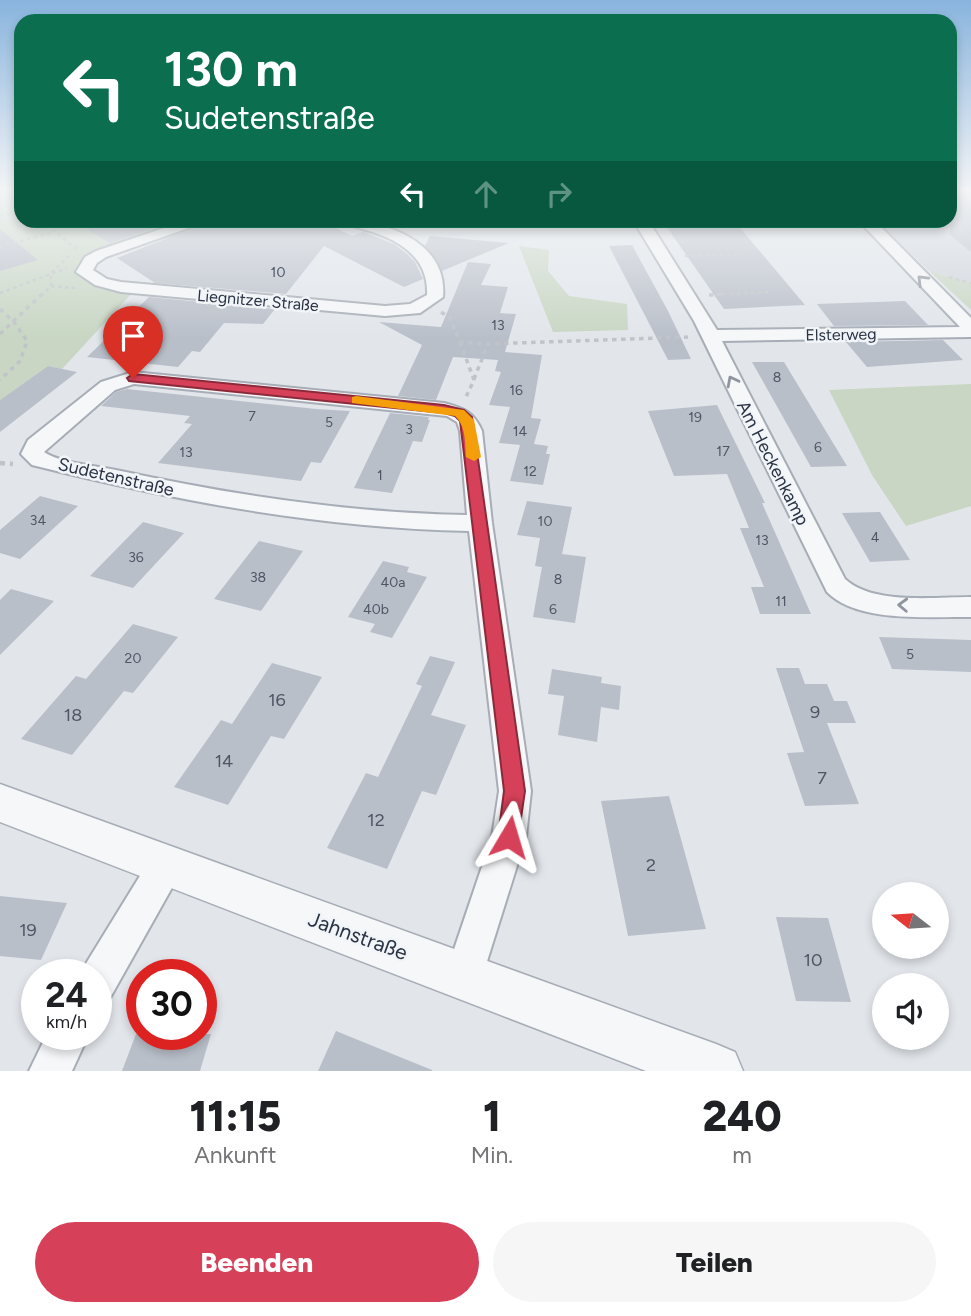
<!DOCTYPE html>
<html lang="de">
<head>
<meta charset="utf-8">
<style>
	:root { --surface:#fff; --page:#f6f6f6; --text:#202124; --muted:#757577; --accent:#d64159 }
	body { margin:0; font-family:Figtree,sans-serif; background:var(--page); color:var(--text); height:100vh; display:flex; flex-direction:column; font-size:26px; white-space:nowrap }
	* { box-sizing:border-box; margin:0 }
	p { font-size:23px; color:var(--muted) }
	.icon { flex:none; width:38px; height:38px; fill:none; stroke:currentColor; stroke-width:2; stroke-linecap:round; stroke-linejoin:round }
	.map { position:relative; height:1071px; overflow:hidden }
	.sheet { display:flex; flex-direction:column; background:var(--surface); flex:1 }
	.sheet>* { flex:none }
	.guide { position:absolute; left:14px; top:14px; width:943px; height:214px; border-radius:21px; box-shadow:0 4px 10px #0003; background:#0b6e4f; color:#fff; overflow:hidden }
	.needle { width:46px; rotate:287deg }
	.buttons { position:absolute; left:872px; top:882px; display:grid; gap:14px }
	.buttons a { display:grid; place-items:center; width:77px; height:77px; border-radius:50%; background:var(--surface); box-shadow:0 4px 10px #0003; font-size:35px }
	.speed { position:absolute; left:21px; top:959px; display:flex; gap:14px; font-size:35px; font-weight:700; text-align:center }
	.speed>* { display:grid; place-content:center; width:91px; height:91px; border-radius:50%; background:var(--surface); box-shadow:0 4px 10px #0003; line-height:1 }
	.speed small { font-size:18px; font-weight:400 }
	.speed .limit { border:10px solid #d22; background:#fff; color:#111 }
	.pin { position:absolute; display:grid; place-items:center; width:60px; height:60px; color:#fff; margin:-72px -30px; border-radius:50% 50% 50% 0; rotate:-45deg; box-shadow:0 0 7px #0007 }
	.pin .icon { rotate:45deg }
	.me { position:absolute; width:77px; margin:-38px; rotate:7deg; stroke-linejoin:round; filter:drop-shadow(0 0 5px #0008) }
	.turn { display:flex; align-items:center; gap:24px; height:147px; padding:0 35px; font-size:32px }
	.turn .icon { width:91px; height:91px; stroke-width:2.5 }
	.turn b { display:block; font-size:49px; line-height:60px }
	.lanes { display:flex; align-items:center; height:66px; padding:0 35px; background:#0003; justify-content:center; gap:35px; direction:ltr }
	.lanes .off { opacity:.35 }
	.eta { display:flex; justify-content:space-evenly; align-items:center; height:119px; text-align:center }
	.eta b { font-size:42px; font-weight:800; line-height:49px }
	.primary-button { display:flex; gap:14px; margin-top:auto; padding:14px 35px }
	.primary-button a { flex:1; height:80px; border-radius:42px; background:var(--accent); color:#fff; font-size:28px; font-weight:800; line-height:80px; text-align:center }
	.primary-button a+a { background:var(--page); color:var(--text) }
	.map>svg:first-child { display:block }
	.built { fill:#d0d5dd }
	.green { fill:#c8d6c3 }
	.building { fill:#b9bfc9 }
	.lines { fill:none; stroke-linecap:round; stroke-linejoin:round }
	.minor-casing { stroke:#a7adb6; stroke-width:4 }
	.tertiary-casing { stroke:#a7adb6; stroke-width:3 }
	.path-far2 { stroke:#c0c4ca; stroke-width:2.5; stroke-dasharray:3.5 3.5; stroke-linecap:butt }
	.path-far1 { stroke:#c0c4ca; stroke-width:3.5; stroke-dasharray:4.5 4.5; stroke-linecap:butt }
	.path { stroke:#c0c4ca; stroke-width:4.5; stroke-dasharray:5 5; stroke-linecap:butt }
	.minor { fill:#f5f7f9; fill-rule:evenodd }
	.tertiary { fill:#f5f7f9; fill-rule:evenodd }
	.oneway { stroke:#8f959e }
	.route { fill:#d64159; stroke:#8b2a3a; stroke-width:2 }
	.slow { fill:#f59e0b }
	.labels { text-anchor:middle; stroke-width:5; stroke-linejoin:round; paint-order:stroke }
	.number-label { font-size:14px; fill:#4d5665 }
	.far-street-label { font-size:16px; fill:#293344; stroke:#f2f5f8 }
	.street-label { font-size:18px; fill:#293344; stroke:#f2f5f8 }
	.near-number-label { font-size:18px; fill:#4d5665 }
	.near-street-label { font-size:21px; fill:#293344; stroke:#f2f5f8 }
</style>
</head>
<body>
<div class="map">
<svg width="971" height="1071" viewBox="0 0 971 1071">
	<rect width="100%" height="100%" fill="#e2e6eb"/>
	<path class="built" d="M950 188 971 193V283L929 271 876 221 950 220Z"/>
	<g class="green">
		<path d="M0 188H21V220L204 221 116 248 84 272 134 291 62 369 48 366 0 400Z"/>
		<path d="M519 246 549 250 548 271 569 296 627 304 628 330 553 332Z"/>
		<path d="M929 271 971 283V310Z"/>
		<path d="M971 384V506L906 526 872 475 829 390Z"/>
	</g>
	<g class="building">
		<path d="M950 188H955L971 201V252L950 235Z"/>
		<path d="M110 220H178L110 243 85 228Z"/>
		<path d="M213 220H279L294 228 319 220 352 236 363 232 394 244 407 254 415 262 423 279 404 287 324 246 286 294 155 283 117 258Z"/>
		<path d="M735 222 763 255 805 305 724 309 666 226Z"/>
		<path d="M0 229 38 260 0 271Z"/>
		<path d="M430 236 509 243 442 271 437 260 425 246Z"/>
		<path d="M632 245 668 311 691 359 668 360 609 246Z"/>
		<path d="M468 262 491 264 481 285 508 287 500 313 516 314 505 352 542 355 531 418 541 419 534 444 548 446 546 454H550L543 485 510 481 520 445 499 443 510 407 489 405 501 372 495 371 498 360 453 357 436 400 398 396 422 345 379 322 441 327Z"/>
		<path d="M149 297 275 309 263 324 224 323 200 352 192 351 178 367 87 357Z"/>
		<path d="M905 301 928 325 834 326 817 304Z"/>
		<path d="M943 340 963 360 867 367 846 342Z"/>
		<path d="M752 362H784L847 466 811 467Z"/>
		<path d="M48 366 77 372 0 432V400Z"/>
		<path d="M127 389 316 409 350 411 321 463 311 462 301 481 158 463 192 424 184 423 190 416 101 406 116 392Z"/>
		<path d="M717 405 765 503H762L811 614H760L751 587H764L740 528H749L727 474 674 476 648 411Z"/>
		<path d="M390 413 429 417 428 420H430L422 442 413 441 392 493 354 488Z"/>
		<path d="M40 496 78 506 20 559 0 553V530Z"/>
		<path d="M527 501 572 507 562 554 586 557 575 623 533 617 542 567 535 566 540 538 517 535Z"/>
		<path d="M880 512 910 560 870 562 842 513Z"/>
		<path d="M143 522 184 533 133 588 90 576Z"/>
		<path d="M259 541 303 551 261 611 214 599Z"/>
		<path d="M383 561 409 567 407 572 427 577 392 638 370 632 375 624 348 617Z"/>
		<path d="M11 589 54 601 0 655V600Z"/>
		<path d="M133 624 178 637 133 693 124 691 72 755 21 739 76 676 86 679Z"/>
		<path d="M879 637 971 640V672L892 669Z"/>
		<path d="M430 656 455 662 431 715 466 725 436 795 422 791 387 869 327 848 366 773 378 777 422 686 416 684Z"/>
		<path d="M272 663 322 677 284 739 271 736 228 805 174 787 221 720 232 724Z"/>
		<path d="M776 668H799L805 684H827L834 701H847L856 723H827L859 804 805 806 787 753 804 752Z"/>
		<path d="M552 669 602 677 601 683 621 686 619 710 601 707 597 742 558 735 564 696 548 694Z"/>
		<path d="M669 796 706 929 628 936 601 801Z"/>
		<path d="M0 896 67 903 41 960 0 956Z"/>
		<path d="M776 917 828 918 851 1002 796 1001Z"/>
		<path d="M336 1031 432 1070V1071H318Z"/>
		<path d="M136 1034H211L200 1071H122Z"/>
	</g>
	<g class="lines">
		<g class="minor-casing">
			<g id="minor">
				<path d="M188 220H211L106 257 97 263 93 270 107 279 121 282 385 306 410 304 427 295C429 257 398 239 366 230 357 227 347 226 340 220 384 220 448 241 443 297L420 313 385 316 121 292 95 285 76 272 85 257 96 251Z"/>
				<path d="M633 220H648L717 330 960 327 858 220H874L971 318V337L722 341 845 579C873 605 935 597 971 597V617C930 616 859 624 827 592L694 321Z"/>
				<path d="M133 372 444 403C463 408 474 412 482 431L492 523 531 791 526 837 478 990 464 995 450 990 445 976 492 837 499 791 469 531C321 528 176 501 32 465L21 454 28 440 101 382ZM134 384 447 416 457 422 460 431 467 515C349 513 232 495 116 470 97 466 60 463 44 452L115 390Z"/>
				<path d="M166 848 178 853 184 865 178 877 110 998 96 1003V975H80L82 970 154 853Z"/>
				<path d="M47 1034H89L72 1071H29Z"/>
			</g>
		</g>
		<g class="tertiary-casing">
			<path id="tertiary" d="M0 784 716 1044 735 1052 743 1071H646L0 822Z"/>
		</g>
		<g class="path-far2">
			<path d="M10 188 21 200"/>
			<path d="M0 216 21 212"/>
			<path d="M42 220 76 249"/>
			<path d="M664 224 713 221"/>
			<path d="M0 247 54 232"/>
			<path d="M685 256 742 254"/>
			<path d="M949 277 971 283"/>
			<path d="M51 286 75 288"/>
			<path d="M0 293 67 268"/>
			<path d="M709 295 771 292"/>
			<path d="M41 296 51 286V273L69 256"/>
		</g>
		<g class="path-far1">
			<path d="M709 295 727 294"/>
			<path d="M0 309 14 322 27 341 20 361 0 380"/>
			<path d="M441 312 450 318 460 342 488 344 688 337"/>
			<path d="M0 334 42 294"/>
			<path d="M460 342 474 380 465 399"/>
			<path d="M474 379 488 344"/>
		</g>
		<path class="path" d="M0 463 13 464"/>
		<use href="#minor" class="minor"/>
		<use href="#tertiary" class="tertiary"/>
	</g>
	<defs><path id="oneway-chevron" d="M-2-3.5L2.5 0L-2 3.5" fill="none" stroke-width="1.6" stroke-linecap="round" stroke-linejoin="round" transform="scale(1.75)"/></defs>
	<g class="oneway">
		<use href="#oneway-chevron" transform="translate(922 280) rotate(-135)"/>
		<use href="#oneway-chevron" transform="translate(732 381) rotate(-117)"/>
		<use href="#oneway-chevron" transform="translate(903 605) rotate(-178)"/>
	</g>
	<linearGradient id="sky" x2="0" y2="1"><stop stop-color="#89b4dd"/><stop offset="0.56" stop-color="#f2f4f6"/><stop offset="1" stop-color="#f2f4f6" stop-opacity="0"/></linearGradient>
	<rect width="971" height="338" fill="url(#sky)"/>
	<path class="route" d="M133 374 444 405 464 410 472 417 525 791 517 845 509 848 501 845 498 837 504 791 460 421 455 416 444 413 129 381 127 378Z"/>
	<path class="slow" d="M356 396 464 410 474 420 481 457 474 461 466 457C465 443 466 426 455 416L352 403V397Z"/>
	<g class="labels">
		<g class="number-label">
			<text x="278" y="277">10</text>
			<text x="498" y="330">13</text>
			<text x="777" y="382">8</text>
			<text x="516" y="395">16</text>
			<text x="252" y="421">7</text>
			<text x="695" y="422">19</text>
			<text x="329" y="427">5</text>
			<text x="409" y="434">3</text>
			<text x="520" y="436">14</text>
			<text x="818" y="452">6</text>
			<text x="723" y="456">17</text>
			<text x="186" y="457">13</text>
			<text x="530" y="476">12</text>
			<text x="380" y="480">1</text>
			<text x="38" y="525">34</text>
			<text x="545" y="526">10</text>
			<text x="875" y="542">4</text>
			<text x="762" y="545">13</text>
			<text x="136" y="562">36</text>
			<text x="258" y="582">38</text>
			<text x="558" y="584">8</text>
			<text x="393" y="587">40a</text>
			<text x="781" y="606">11</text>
			<text x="376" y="614">40b</text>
			<text x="553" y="614">6</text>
			<text x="910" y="659">5</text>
			<text x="133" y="663">20</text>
		</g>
		<g class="far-street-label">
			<text transform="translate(258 300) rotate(5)" y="6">Liegnitzer Straße</text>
			<text transform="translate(841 334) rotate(-1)" y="6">Elsterweg</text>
		</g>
		<g class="street-label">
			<text transform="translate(773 463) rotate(63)" y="6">Am Heckenkamp</text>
			<text transform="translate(116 477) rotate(13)" y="6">Sudetenstraße</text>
		</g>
		<g class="near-number-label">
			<text x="277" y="706">16</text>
			<text x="815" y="718">9</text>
			<text x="73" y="721">18</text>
			<text x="224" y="767">14</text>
			<text x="822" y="784">7</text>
			<text x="376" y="826">12</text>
			<text x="651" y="871">2</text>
			<text x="28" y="936">19</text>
			<text x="813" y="966">10</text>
		</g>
		<g class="near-street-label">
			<text transform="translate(358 936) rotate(20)" y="7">Jahnstraße</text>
		</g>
	</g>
</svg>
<div class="buttons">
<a><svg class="needle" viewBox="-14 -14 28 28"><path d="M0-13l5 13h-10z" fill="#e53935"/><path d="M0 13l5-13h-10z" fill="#757577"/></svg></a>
<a><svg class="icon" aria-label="sound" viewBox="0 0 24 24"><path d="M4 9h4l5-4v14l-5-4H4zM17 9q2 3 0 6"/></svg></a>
</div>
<div class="speed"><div>24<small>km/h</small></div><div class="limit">30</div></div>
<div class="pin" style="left:133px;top:378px;background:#d93025"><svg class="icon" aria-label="arrive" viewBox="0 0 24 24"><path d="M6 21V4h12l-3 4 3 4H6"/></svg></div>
<svg class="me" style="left:509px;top:837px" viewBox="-20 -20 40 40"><path d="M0-17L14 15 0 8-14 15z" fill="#d64159" stroke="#fff" stroke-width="4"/></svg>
<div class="guide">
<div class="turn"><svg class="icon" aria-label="left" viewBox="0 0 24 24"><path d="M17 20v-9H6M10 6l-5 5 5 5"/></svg><div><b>130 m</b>Sudetenstraße</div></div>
<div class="lanes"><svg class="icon" aria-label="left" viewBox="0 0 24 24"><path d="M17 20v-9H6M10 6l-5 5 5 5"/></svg><svg class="icon off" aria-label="ahead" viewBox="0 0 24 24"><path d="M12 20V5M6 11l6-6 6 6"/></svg><svg class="icon off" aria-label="right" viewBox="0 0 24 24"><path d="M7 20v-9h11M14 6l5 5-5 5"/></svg></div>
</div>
</div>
<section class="sheet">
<div class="eta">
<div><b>11:15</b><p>Ankunft</p></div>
<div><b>1</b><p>Min.</p></div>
<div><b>240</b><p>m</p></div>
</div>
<div class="primary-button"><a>Beenden</a><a>Teilen</a></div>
</section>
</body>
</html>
